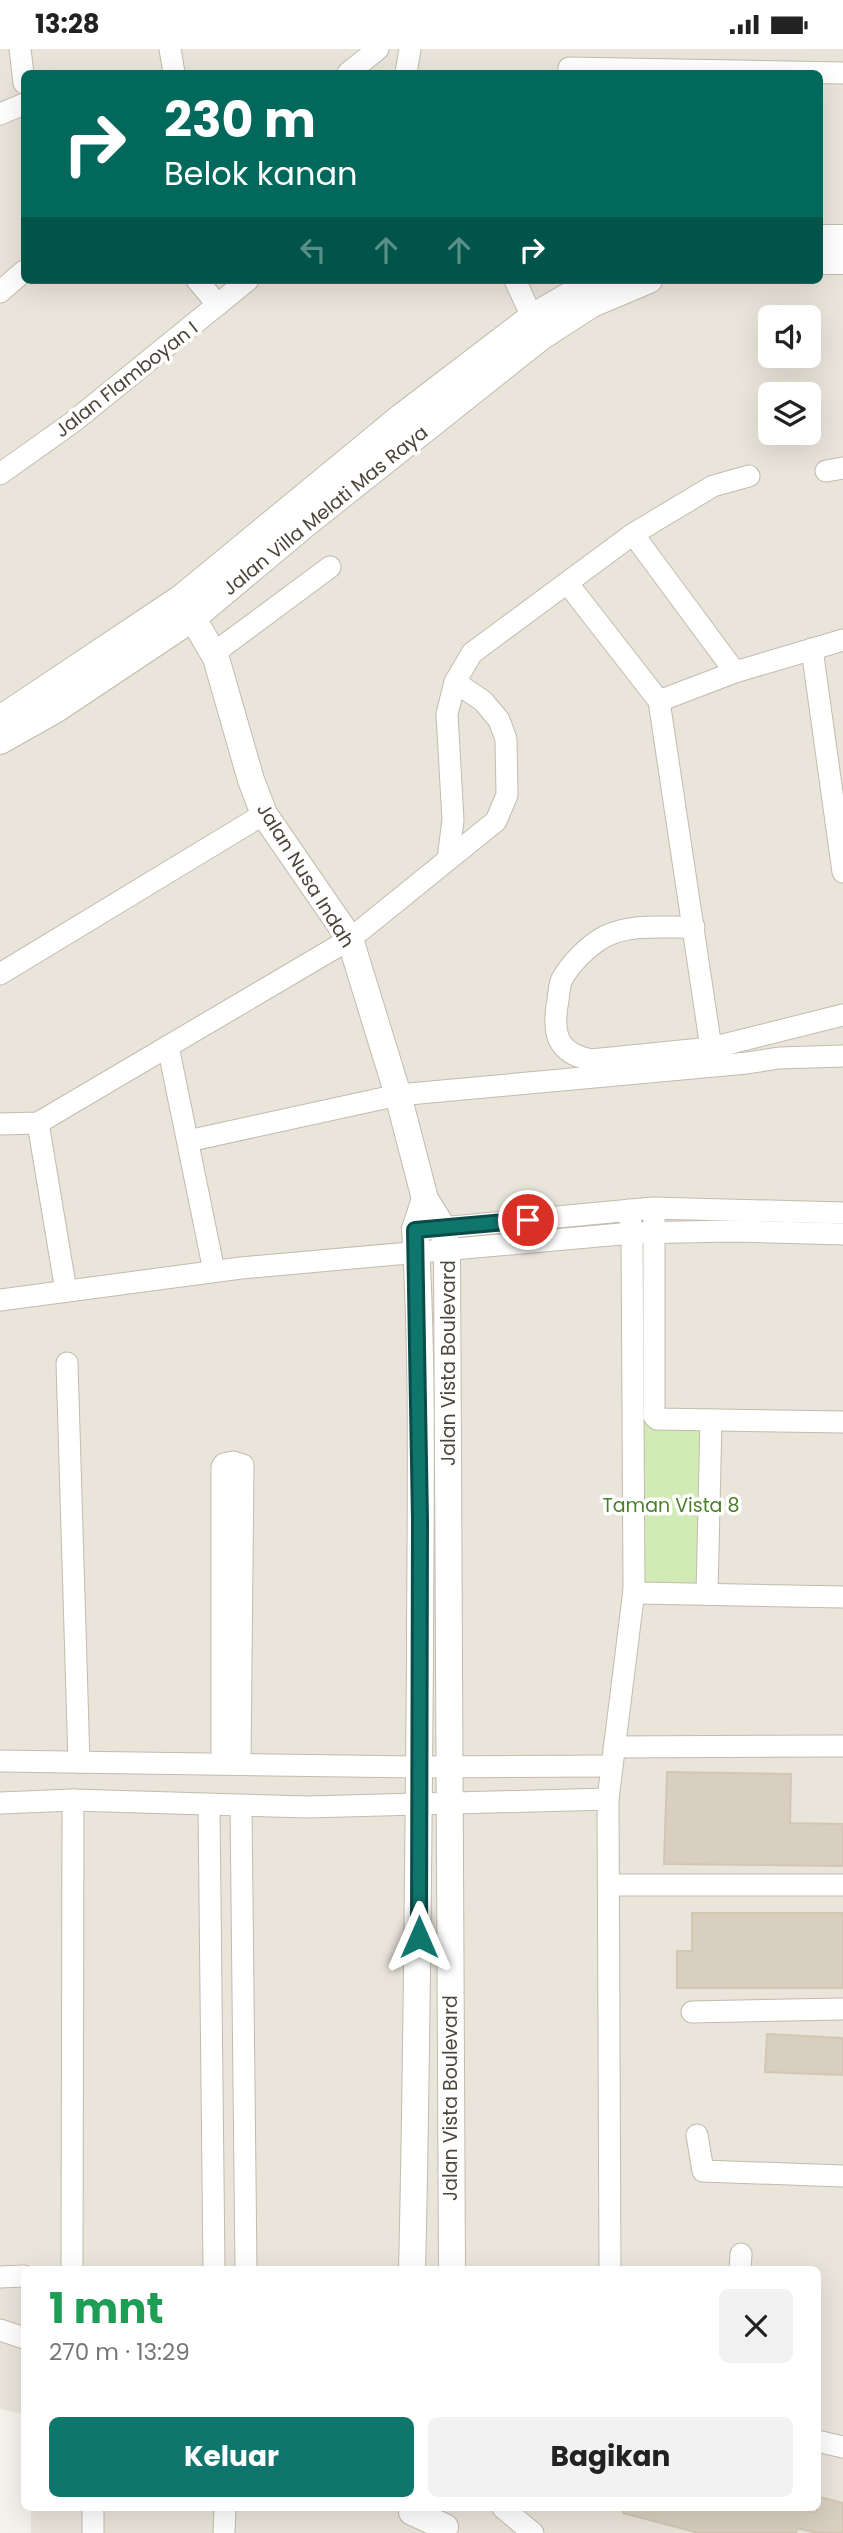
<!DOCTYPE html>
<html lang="id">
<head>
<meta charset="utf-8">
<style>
	:root { --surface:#fff; --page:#f2f2f2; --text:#222; --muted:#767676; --accent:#0f766e }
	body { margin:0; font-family:Poppins,sans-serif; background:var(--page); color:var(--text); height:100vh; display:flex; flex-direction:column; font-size:26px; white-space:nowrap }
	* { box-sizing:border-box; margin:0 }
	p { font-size:23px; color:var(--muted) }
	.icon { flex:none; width:38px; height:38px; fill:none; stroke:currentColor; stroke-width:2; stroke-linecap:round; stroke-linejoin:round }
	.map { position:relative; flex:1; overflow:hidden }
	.panel { position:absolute; left:21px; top:2217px; width:800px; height:245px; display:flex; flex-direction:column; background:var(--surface); border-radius:10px; box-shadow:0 7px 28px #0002 }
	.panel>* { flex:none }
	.guide { position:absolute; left:21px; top:21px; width:802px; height:214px; border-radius:10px; box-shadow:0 7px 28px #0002; background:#00695c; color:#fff; overflow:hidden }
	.tools { position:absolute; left:758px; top:256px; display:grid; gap:14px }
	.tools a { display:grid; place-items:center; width:63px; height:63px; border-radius:10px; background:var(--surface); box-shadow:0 7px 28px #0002; font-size:35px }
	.pin { position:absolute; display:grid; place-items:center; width:60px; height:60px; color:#fff; margin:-30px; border:4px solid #fff; border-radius:50%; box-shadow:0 2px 7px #0007 }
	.me { position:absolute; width:77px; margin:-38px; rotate:0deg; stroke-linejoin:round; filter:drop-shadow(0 0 5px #0008) }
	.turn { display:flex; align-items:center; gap:24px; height:147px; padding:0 28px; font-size:32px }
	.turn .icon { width:91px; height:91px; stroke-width:2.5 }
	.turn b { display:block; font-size:49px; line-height:60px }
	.lanes { display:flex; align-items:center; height:66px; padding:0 28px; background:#0003; justify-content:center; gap:35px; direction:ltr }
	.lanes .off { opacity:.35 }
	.round { display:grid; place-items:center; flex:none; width:74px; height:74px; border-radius:10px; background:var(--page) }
	.overview { display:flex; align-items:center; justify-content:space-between; height:119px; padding:0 28px }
	h1 { font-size:42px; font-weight:700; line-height:52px; color:#1e9e55 }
	.primary-button { display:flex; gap:14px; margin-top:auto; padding:14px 28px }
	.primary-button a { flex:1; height:80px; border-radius:10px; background:var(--accent); color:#fff; font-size:28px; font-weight:700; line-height:80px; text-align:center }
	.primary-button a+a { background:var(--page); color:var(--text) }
	.status { display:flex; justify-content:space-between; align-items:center; height:49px; padding:0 35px; background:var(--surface); direction:ltr }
	.status svg { height:19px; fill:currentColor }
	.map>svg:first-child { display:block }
	.residential { fill:#eae5da; fill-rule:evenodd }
	.green { fill:#d2eab5 }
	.building { fill:#d8cfc1; stroke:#d3c7b4; stroke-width:2 }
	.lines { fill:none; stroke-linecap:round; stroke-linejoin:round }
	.minor-casing { stroke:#c2bbae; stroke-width:23 }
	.tertiary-casing { stroke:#c2bbae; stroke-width:28 }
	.minor { stroke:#fff; stroke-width:21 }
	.tertiary { stroke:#fff; stroke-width:26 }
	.route-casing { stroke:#0a4d48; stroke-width:18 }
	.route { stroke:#0f766e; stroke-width:12 }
	.labels { text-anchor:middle; stroke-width:7; stroke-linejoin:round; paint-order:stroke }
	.street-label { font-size:19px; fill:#4b4439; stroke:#fff }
	.park-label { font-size:19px; fill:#4a7f2a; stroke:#fff }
</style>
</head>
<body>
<div class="status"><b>13:28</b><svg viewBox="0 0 49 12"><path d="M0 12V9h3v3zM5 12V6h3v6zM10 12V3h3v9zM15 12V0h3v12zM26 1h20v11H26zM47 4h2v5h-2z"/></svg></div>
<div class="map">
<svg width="843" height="2484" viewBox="0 0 843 2484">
	<rect width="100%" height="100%" fill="#f6f3ec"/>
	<path class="residential" d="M0 0H843V2484H31V2459H817V2221H24V2365L0 2360ZM24 24H819V231H24ZM770 268H808V306H770ZM770 345H808V383H770Z"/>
	<path class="green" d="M633 1370 711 1371 707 1545 634 1541Z"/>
	<g class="building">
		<path d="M667 1723 791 1725 790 1774 843 1775V1817L664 1815Z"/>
		<path d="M692 1864H843V1939H677V1902H692Z"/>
		<path d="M767 1985 843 1989V2026L765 2023Z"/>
		<path d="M820 2448 843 2454V2484H817L797 2479 796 2484H699L623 2464 624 2459H796L816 2464Z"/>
	</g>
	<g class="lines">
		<g class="minor-casing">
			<g id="minor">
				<path d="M20 0 24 34"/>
				<path d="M170 0 174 24"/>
				<path d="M569 19 843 24"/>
				<path d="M348 24 378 0"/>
				<path d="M406 24 410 0"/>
				<path d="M0 65 24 55"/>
				<path d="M197 231 218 256"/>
				<path d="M515 231 532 268"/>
				<path d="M0 243 24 222"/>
				<path d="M826 422 843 419"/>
				<path d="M0 425 73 373 248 231"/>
				<path d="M633 485 735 623"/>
				<path d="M568 535 659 652 711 999"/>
				<path d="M812 600 843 823"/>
				<path d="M214 604 330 518"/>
				<path d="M659 652 735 623 843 591"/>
				<path d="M448 810 453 771 447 665 455 633 472 604 633 485 713 437 749 427"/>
				<path d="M694 878C665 879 630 874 604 888 588 897 571 914 562 930 559 936 559 944 558 951 552 983 556 1004 591 1011L711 999 843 966"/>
				<path d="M0 925 264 765"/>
				<path d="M168 997 214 1222"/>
				<path d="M38 1074 66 1242"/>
				<path d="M0 1075 38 1074 350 890 496 772 507 746 506 690 499 671 483 652 455 633"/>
				<path d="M188 1092 398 1046 747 1014 779 1009 843 1007"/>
				<path d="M629 1161 632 1184 634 1541 640 1544 843 1548"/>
				<path d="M654 1168V1367L657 1370 843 1373"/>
				<path d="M430 1180 653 1159 843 1164"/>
				<path d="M0 1251 241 1219 632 1184 732 1182 843 1185"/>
				<path d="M67 1314 79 1713"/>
				<path d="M707 1545 711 1371"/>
				<path d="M614 1698 843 1697"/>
				<path d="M0 1712 419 1718 611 1717"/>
				<path d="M222 1714V1418L224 1415 233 1413 243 1416 240 1715"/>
				<path d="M0 1754 73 1751 308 1758 608 1750"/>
				<path d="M209 1757 214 2221"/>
				<path d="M241 1757 246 2221"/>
				<path d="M609 1836H843"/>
				<path d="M692 1963 843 1960"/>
				<path d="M697 2086 703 2122 843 2127"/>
				<path d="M72 2221 73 1751"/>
				<path d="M610 2221 608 1750 634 1541"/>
				<path d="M740 2221 741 2205"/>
				<path d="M0 2228 24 2227"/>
				<path d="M0 2281 24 2289"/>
				<path d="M817 2392 843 2398"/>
				<path d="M503 2459 533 2484"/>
				<path d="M93 2484V2459"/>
				<path d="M224 2484 225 2459"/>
			</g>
		</g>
		<g class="tertiary-casing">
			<g id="tertiary">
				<path d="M819 189H843"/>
				<path d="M819 212H843"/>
				<path d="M181 549 216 609 251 731 264 765 350 890 398 1046 425 1150 443 1179 447 1202 452 2221"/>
				<path d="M0 670 181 549 401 368 532 268 596 231"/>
				<path d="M0 692 55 661 193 569 308 473 541 288 592 255 649 231"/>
				<path d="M412 2221C417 2018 418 1816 420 1613 420 1470 424 1324 415 1180L425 1150"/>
				<path d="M412 2463 445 2478"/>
			</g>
		</g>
		<use href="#minor" class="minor"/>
		<use href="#tertiary" class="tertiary"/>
	</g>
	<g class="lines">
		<g class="route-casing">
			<path id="route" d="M419 1888 420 1471 415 1181 528 1171"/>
		</g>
		<use href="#route" class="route"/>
	</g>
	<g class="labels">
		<g class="street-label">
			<text transform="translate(126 330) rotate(-38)" y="7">Jalan Flamboyan I</text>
			<text transform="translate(325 461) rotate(-39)" y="7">Jalan Villa Melati Mas Raya</text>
			<text transform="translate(306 826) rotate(58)" y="7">Jalan Nusa Indah</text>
			<text transform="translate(448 1314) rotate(-90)" y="7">Jalan Vista Boulevard</text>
			<text transform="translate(450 2049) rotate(-90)" y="7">Jalan Vista Boulevard</text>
		</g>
		<g class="park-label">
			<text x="671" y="1463">Taman Vista 8</text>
		</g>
	</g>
</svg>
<div class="tools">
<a><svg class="icon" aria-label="sound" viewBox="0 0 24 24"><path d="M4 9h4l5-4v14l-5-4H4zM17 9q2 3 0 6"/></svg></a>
<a><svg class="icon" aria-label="layers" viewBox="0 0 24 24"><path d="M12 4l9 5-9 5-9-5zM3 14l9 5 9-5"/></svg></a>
</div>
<div class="pin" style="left:528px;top:1171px;background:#d93025"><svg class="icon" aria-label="arrive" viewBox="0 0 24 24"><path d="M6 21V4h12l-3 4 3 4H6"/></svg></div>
<svg class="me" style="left:419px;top:1888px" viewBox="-20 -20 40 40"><path d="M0-17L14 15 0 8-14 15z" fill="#0f766e" stroke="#fff" stroke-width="4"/></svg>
<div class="guide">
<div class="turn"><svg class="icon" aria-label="right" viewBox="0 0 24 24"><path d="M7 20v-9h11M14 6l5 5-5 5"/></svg><div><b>230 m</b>Belok kanan</div></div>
<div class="lanes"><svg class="icon off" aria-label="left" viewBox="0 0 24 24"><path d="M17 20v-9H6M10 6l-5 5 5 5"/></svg><svg class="icon off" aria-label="ahead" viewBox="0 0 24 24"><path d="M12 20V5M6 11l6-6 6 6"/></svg><svg class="icon off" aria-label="ahead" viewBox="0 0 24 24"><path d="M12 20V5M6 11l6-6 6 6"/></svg><svg class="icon" aria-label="right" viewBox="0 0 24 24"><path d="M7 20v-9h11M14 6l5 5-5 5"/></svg></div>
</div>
<section class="panel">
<div class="overview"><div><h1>1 mnt</h1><p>270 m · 13:29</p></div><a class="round"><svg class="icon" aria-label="close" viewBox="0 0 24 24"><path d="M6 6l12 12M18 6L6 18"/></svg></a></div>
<div class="primary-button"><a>Keluar</a><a>Bagikan</a></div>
</section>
</div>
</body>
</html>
